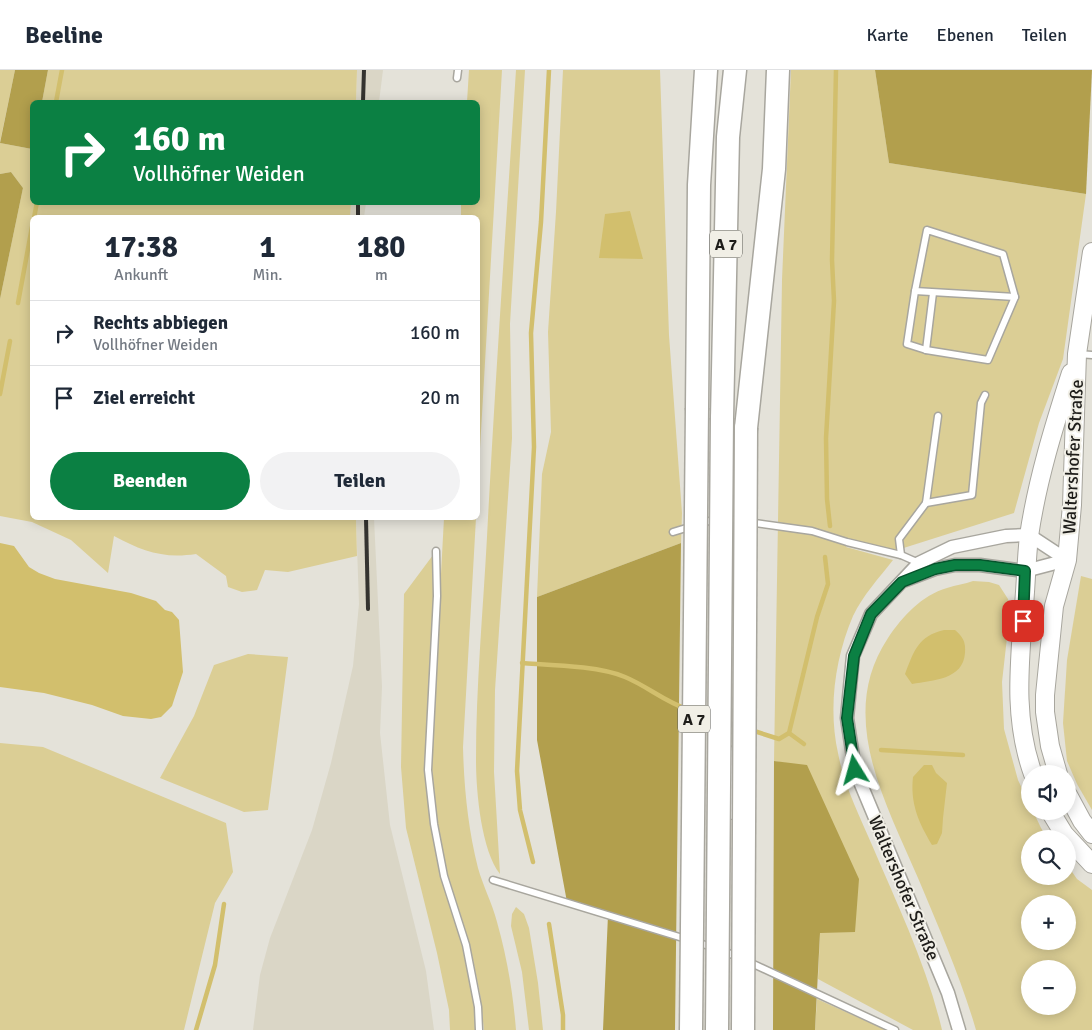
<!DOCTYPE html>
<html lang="de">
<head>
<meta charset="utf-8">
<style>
	:root { --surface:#fff; --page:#f2f2f3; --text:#1f2937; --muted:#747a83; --line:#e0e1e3; --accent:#0b8043 }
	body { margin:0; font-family:Signika,sans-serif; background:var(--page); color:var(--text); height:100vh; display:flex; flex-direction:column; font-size:19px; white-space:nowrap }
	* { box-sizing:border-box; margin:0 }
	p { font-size:16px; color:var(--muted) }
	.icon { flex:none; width:28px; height:28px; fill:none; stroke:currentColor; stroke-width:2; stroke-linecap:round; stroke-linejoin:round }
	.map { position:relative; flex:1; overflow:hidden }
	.drawer { position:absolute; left:30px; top:145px; width:450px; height:305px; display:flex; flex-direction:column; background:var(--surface); border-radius:8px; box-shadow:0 2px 12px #0003 }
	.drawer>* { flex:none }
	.guide { position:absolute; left:30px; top:30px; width:450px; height:105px; border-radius:8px; box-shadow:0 2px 12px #0003; background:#0b8043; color:#fff; overflow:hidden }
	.buttons { position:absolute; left:1021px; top:695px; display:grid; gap:10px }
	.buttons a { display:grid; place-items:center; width:55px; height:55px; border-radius:50%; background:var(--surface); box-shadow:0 2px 12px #0003; font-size:25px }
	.pin { position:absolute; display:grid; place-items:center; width:42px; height:42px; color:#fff; margin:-21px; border-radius:10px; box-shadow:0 2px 8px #0006 }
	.me { position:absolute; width:55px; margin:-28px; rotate:352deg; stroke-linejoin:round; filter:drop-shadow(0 0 4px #0008) }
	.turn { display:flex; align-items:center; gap:18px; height:105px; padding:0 20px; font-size:22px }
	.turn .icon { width:65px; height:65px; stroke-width:2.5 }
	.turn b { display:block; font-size:35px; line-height:42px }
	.eta { display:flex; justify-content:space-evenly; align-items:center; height:85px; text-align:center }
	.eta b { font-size:30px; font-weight:800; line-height:35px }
	.primary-button { display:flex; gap:10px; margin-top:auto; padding:10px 20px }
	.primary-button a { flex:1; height:58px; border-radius:30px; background:var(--accent); color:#fff; font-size:20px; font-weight:800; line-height:58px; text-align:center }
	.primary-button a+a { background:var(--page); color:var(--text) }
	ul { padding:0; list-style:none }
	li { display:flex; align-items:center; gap:15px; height:65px; padding:0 20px; border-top:1px solid var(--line) }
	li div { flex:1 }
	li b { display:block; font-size:19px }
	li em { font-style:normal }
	header { display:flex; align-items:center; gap:30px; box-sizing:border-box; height:70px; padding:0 25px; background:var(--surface); border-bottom:1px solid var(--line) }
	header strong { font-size:24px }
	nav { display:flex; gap:28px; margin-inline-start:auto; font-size:18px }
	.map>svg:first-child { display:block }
	.built { fill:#dad6c6 }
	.green { fill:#dbce95; fill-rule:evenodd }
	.forest { fill:#b29f4d }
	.water { fill:#d2bf6d }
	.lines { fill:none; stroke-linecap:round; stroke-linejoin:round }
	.stream { stroke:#d2bf6d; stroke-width:4.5 }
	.service-casing { stroke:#a8a69e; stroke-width:9 }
	.minor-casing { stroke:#a8a69e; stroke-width:15 }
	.secondary-casing { stroke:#a8a69e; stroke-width:20 }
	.motorway-casing { stroke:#a8a69e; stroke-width:25 }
	.service { stroke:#fff; stroke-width:6 }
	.minor { stroke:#fff; stroke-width:12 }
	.secondary { stroke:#fff; stroke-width:18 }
	.motorway { stroke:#fff; stroke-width:22 }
	.rail { stroke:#34332f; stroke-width:4 }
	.motorway-bridge-casing { stroke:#a8a69e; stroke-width:25; stroke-linecap:butt }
	.motorway-bridge { stroke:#fff; stroke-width:22 }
	.route-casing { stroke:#07532c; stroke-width:12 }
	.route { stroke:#0b8043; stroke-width:9 }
	.labels { text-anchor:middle; stroke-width:4; stroke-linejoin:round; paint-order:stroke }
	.shield { fill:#f1efe6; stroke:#5d5c57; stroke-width:1 }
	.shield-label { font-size:16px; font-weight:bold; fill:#1e1d1a }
	.street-label { font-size:18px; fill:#1e1d1a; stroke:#f1efe6 }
</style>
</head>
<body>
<header>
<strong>Beeline</strong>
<nav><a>Karte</a><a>Ebenen</a><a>Teilen</a></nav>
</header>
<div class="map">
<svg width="1092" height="960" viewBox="0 0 1092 960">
	<rect width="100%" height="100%" fill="#e4e2d9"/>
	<g class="built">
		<path d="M357 0H383L379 32H356Z"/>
		<path d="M351 133H366L364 147 350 148Z"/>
		<path d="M356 448H374L382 617 380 663 390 755 426 901 434 960H253L260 905 270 868 312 760 331 693 353 596 359 534Z"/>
	</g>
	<g class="green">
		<path d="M0 0H15L0 72Z"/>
		<path d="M48 0H357L356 32H42Z"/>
		<path d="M469 0H502L478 413V148L461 147V133L478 132V32H467Z"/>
		<path d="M516 0H525L510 254 512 368 495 620 494 702 500 804C481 780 476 720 476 690 476 616 483 541 487 467 495 311 506 156 516 0Z"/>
		<path d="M563 0H660L669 265 682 443 681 473 537 527 542 404 551 362 548 262 556 142Z"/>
		<path d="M791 0H875L889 93 1086 124 1063 289 1039 353 1014 443 891 482 846 472V477L893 490C879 508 863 525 853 546 835 588 828 638 838 683 844 715 859 745 872 775 898 836 927 896 942 960H913L818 909 820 863 785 693 774 691 782 210Z"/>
		<path d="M0 73 32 79V132L351 133 350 148H32V448H356L357 486 288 502 265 500 257 520 242 522 228 517 226 506 196 484C163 489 142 481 114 466L108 503 71 470 32 452 0 446V229L23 118 11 102 0 104Z"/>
		<path d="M444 448H476L463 677C464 718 468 758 478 798 483 816 492 833 497 852 507 887 513 923 516 960H484L480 924 472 885 462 849 446 802 439 767 431 689Z"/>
		<path d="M436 481 428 700 444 806 466 875 479 960H450L449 940 437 883 406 758 401 697 404 524Z"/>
		<path d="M1081 506 1092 509V740L1077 714 1067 691 1063 653 1067 590Z"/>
		<path d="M973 511 989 512 999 515 1008 529 1010 541 1002 612 1004 659 1018 710 1030 735V741H1033L1041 758 1048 769H1030V806H1068V796L1077 809 1092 820V960H976C961 908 939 858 918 808 886 733 836 646 888 568 902 547 922 525 947 518 956 515 965 514 973 511ZM1030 834H1068V871H1030ZM1030 899H1068V936H1030Z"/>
		<path d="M248 584 288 587 268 740 244 742 160 708 194 646 214 595Z"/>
		<path d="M0 673 43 677 226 753 233 802 215 833 184 960H0Z"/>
		<path d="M516 837 524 844 529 858 538 913 543 960H529L522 902 511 856 512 844Z"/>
		<path d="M817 929 886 960H815Z"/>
	</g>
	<g class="forest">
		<path d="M15 0H48L42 32H32V79L0 73Z"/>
		<path d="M875 0H1092L1086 124 889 93Z"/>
		<path d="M11 102 23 118 0 229V104Z"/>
		<path d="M681 473 675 960H603L608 845 567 832 537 670V527Z"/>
		<path d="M774 691 807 695 859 809 855 862 820 863 815 960H773Z"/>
	</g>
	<g class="water">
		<path d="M630 141 643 189 599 188 605 144Z"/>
		<path d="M0 473 14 476 29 497 39 503 55 509 131 523 156 531 165 540 172 542 179 550 183 602 172 636 161 647 151 649 123 646 92 635 44 623 0 617Z"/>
		<path d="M944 560H955C963 567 966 572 965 583 963 610 933 610 912 614L905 604C914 581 918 566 944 560Z"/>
		<path d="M924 695H932L936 703 947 713 943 748 942 763 937 774 932 775C919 753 910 734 913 707Z"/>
	</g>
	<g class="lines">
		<g class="stream">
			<path d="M56 32 62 0"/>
			<path d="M34 148 37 132"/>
			<path d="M18 233 32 157"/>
			<path d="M0 324 10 271"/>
			<path d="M830 456 827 429 826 368 834 231 832 190 836 0"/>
			<path d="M522 593C551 595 599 596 625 607 647 616 665 632 687 639"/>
			<path d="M751 660 779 669 789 663"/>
			<path d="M804 674 789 663 817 547 828 514 825 487"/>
			<path d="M881 680 963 685"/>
			<path d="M533 792 520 740 517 701 534 377 531 263 541 152 549 0"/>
			<path d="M549 854 563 945V960"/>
			<path d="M196 960 215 895 224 834"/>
		</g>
		<g class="service-casing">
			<g id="service">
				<path d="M457 8 458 0"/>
				<path d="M927 160 1003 184 1015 227 988 290 926 280 907 274 915 221Z"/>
				<path d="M915 221 1015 227"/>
				<path d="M926 280 933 223"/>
				<path d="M1078 284 1092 285"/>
				<path d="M926 433 972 425 981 333 985 325"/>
				<path d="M673 462 719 448 812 461 847 472 901 485 919 493"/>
				<path d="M436 481 437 526 428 700 434 754 444 806 466 875 478 937 479 960"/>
				<path d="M901 485 899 469 926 433 938 346"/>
				<path d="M730 746 734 679"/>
				<path d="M493 810 722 880 739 888"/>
				<path d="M749 892 895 960"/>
			</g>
		</g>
		<g class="minor-casing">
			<g id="minor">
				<path d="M906 510 935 499 955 495H980L1025 501 1067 490"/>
				<path d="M959 960 948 923 855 700 847 648 853 586 871 544 919 493 952 477 1006 466 1029 465 1067 490"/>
			</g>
		</g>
		<g class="secondary-casing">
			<g id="secondary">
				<path d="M1033 704C1014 651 1019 600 1023 546 1026 519 1026 492 1029 466 1037 411 1054 356 1071 303"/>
				<path d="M1058 704 1050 676 1045 642V625L1054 536 1067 490 1072 435 1077 284 1092 182"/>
				<path d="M1068 725 1082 751 1092 764"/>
				<path d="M1050 741 1064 764 1092 794"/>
			</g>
		</g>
		<g class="motorway-casing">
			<g id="motorway">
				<path d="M697 338 699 115 706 0"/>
				<path d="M722 348 728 67 735 0"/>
				<path d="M746 358 774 99 778 0"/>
			</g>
		</g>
		<use href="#service" class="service"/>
		<use href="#minor" class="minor"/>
		<use href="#secondary" class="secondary"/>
		<use href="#motorway" class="motorway"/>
		<g class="rail">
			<path d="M363 32 364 0"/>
			<path d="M358 148V132"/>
			<path d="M366 448 368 539"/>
		</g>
		<g class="motorway-bridge-casing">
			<g id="motorway-bridge">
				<path d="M691 960 697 338"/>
				<path d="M717 960 722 348"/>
				<path d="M743 960 746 358"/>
			</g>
		</g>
		<use href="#motorway-bridge" class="motorway-bridge"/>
	</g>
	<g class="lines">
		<g class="route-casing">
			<path id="route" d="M855 700 847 648 854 586 871 544 902 512 935 499 955 495H980L1025 501 1023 551"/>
		</g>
		<use href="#route" class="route"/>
	</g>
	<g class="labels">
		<g class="shield">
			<rect x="710" y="160.5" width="32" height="27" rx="4"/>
			<rect x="678" y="635.5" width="32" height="27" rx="4"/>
		</g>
		<g class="shield-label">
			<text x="726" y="180">A 7</text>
			<text x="694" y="655">A 7</text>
		</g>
		<g class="street-label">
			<text transform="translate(1073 387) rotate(-87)" y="6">Waltershofer Straße</text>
			<text transform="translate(904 818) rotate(67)" y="6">Waltershofer Straße</text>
		</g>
	</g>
</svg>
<div class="buttons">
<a><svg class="icon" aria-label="sound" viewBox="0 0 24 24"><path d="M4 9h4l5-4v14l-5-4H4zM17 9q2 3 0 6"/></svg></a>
<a><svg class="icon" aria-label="search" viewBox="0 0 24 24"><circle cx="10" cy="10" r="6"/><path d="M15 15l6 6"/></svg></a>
<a>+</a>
<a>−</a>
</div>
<div class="pin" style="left:1023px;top:551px;background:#d93025"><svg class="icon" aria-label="arrive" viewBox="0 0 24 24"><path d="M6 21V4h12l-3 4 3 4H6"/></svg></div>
<svg class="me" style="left:855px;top:700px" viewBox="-20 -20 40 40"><path d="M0-17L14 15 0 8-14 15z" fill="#0b8043" stroke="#fff" stroke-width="4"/></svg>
<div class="guide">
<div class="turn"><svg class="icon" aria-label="right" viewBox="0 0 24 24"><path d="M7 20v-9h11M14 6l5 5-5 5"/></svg><div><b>160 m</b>Vollhöfner Weiden</div></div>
</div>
<section class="drawer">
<div class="eta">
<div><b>17:38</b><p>Ankunft</p></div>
<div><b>1</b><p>Min.</p></div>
<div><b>180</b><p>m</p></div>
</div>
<ul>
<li><svg class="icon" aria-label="right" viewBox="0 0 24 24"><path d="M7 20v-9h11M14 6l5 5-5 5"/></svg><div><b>Rechts abbiegen</b><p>Vollhöfner Weiden</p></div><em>160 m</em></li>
<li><svg class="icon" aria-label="arrive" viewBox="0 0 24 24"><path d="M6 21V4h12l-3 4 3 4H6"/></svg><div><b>Ziel erreicht</b></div><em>20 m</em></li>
</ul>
<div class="primary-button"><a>Beenden</a><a>Teilen</a></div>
</section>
</div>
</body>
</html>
